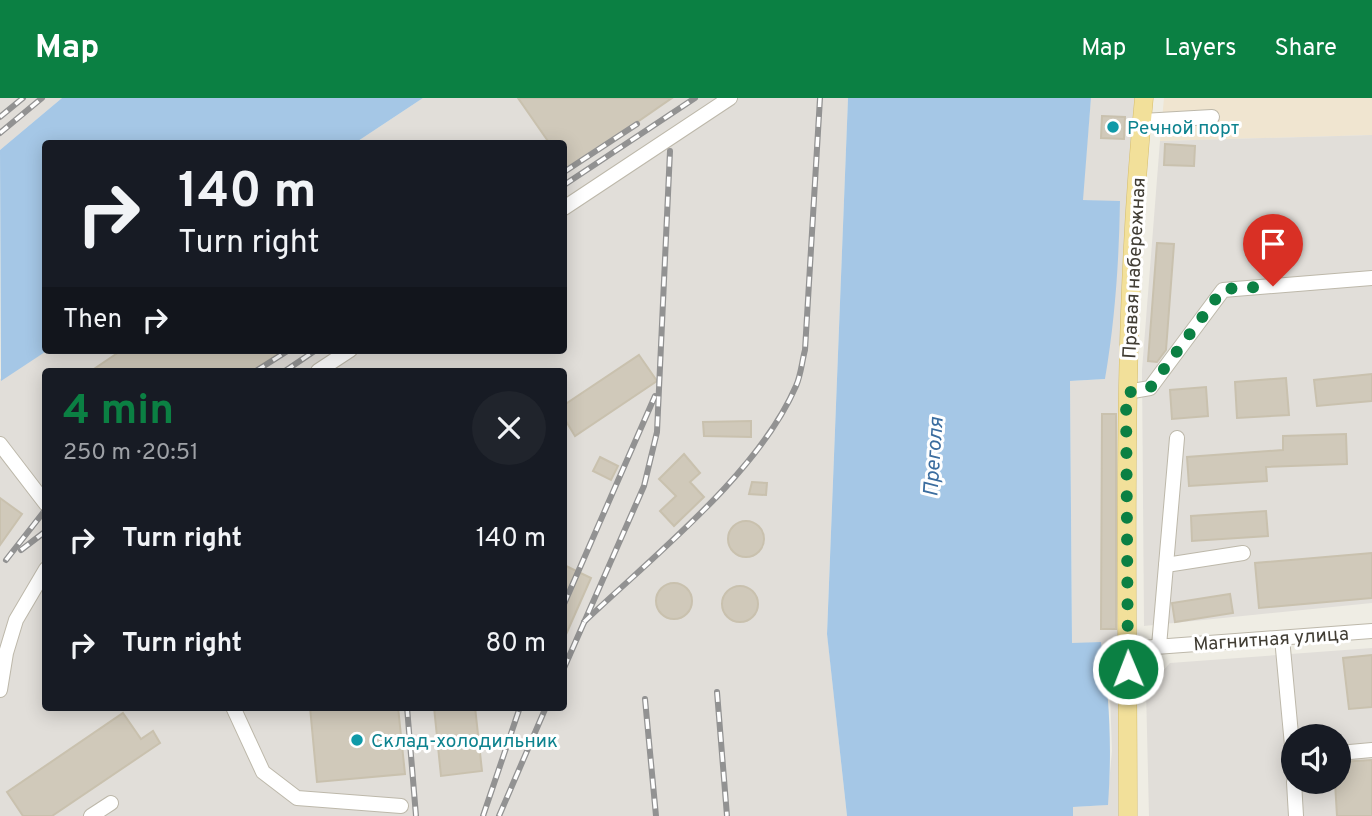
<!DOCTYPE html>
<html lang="en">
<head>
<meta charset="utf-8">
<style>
	:root { --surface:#171b24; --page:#20242c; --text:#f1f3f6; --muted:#9ea1a6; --accent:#0b8043 }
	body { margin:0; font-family:Overpass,sans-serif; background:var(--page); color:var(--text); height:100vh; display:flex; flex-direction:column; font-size:26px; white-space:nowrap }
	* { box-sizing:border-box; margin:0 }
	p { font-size:23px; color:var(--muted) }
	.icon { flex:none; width:38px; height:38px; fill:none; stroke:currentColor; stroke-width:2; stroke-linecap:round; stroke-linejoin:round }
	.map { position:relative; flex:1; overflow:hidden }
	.details { position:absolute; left:42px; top:270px; width:525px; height:343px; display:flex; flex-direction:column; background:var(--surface); border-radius:7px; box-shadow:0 4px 18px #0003 }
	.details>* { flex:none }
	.top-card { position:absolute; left:42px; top:42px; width:525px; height:214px; border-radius:7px; box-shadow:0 4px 18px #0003; background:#171b24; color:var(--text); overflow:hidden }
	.buttons { position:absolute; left:1281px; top:626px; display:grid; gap:14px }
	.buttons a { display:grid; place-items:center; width:70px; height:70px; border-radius:50%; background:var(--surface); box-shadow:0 4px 18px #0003; font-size:35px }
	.pin { position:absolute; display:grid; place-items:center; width:60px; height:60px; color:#fff; margin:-72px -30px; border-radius:50% 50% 50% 0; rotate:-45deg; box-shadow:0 0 7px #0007 }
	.pin .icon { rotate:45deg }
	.me { position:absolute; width:77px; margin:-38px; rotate:359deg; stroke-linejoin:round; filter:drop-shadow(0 0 5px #0008) }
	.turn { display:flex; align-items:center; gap:24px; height:147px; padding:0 21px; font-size:32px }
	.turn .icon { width:91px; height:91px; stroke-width:2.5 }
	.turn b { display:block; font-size:49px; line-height:60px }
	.then { display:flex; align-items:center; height:66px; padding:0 21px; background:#0003; gap:14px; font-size:26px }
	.round { display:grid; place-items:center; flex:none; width:74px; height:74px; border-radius:37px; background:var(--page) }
	.head { display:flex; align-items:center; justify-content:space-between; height:119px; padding:0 21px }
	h1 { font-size:42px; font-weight:700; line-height:52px; color:var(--accent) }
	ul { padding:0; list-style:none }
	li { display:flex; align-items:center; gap:21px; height:105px; padding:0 21px }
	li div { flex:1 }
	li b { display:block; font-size:26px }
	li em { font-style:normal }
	header { display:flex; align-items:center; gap:42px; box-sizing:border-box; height:98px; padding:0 35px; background:var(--accent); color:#fff }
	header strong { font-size:33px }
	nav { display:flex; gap:38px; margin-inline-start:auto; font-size:24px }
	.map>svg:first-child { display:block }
	.commercial { fill:#f0e5d0 }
	.industrial { fill:#e1ded9; fill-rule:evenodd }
	.water { fill:#a5c7e6 }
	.building { fill:#d0c9ba; stroke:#c9c1ae; stroke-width:2 }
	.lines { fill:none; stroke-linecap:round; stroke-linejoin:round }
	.minor-casing { stroke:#bdb8aa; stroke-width:16 }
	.major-casing { stroke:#d5bd6c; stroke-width:19 }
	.minor { stroke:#fff; stroke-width:14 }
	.major { stroke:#f2e09a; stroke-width:18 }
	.rail-casing { stroke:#929292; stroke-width:6 }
	.rail { stroke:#fff; stroke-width:3.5; stroke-dasharray:10; stroke-linecap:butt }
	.route { stroke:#0b8043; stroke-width:12; stroke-dasharray:0 21.6 }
	.culture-dot { fill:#0f9aa8; stroke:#fff; stroke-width:2.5 }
	.labels { text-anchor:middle; stroke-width:6; stroke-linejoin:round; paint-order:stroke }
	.culture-label { font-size:19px; fill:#0d838f; stroke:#fff; text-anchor:start }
	.street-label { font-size:19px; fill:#413d34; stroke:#fff }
	.water-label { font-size:21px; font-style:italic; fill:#3b6d9f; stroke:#fff }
</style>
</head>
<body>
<header>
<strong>Map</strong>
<nav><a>Map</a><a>Layers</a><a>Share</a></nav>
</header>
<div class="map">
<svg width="1372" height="718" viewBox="0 0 1372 718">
	<rect width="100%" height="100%" fill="#efede4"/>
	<path class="commercial" d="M1164 0H1372V37L1160 43Z"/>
	<g class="industrial">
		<path d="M0 0H62L0 52Z"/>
		<path d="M423 0H848L827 535 847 718H0V281L48 252H564V46L355 45ZM46 273H564V609H46Z"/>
		<path d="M1091 0H1137L1120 282V718H1073V709L1107 707 1112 653 1110 597 1101 544 1072 546 1070 283 1105 281 1120 104 1082 102Z"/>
		<path d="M1372 37V505L1144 528 1142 272 1160 43Z"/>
		<path d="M1372 550V718H1149L1146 591 1170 565ZM1293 639H1339V684H1293Z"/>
	</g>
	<g class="water">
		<path d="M62 0H423L355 45 46 46 48 252 1 283 0 52Z"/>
		<path d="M848 0H1091L1083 102 1120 103C1119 164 1115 222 1105 281L1070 283 1072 545 1101 544C1110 600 1112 651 1108 707L1073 709V718H847L827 536Z"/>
	</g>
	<g class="building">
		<path d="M518 0H672L568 72 564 66V46H550Z"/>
		<path d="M1102 18 1125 19 1124 41 1101 40Z"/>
		<path d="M1165 46 1195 48 1194 68 1164 67Z"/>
		<path d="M1157 145 1174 146 1166 252 1157 264 1148 263Z"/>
		<path d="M122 252H284L252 273H91Z"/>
		<path d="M639 257 657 283 575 338 564 320V307Z"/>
		<path d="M1372 276V303L1317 308 1314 282Z"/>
		<path d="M1286 280 1289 317 1237 320 1235 284Z"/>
		<path d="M1206 289 1208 318 1172 321 1170 292Z"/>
		<path d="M1102 316H1116V531H1101Z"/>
		<path d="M751 323V339L704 338 703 324Z"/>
		<path d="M1346 336 1347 366 1266 369 1267 383 1189 388 1187 359 1283 352V338Z"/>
		<path d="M684 356 700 375 690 384 704 399 674 428 660 413 676 398 659 381Z"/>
		<path d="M600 359 618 368 611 382 593 373Z"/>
		<path d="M752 384 767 385 766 397 749 396Z"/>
		<path d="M0 400 22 416 0 447Z"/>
		<path d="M1266 413 1268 438 1192 443 1191 418Z"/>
		<circle cx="746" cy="441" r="18"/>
		<path d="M1372 455V500L1259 510 1255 465Z"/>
		<path d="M564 467 591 480 564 541Z"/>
		<circle cx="674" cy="503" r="18"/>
		<circle cx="740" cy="506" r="18"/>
		<path d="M1230 496 1233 515 1175 524 1172 505Z"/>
		<path d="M1372 557V609L1349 611 1343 560Z"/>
		<path d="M310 609H398L405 676 317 684Z"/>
		<path d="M434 609H475L482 673 441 678Z"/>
		<path d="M123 615 141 641 153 633 160 645 52 718H23L7 694Z"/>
		<path d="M1372 662V718H1337L1335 684H1339V664Z"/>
	</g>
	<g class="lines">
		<g class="minor-casing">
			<g id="minor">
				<path d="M1142 23 1212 19"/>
				<path d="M564 110 730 0"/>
				<path d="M318 273 350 252"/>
				<path d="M1127 294 1150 290 1223 192 1372 180"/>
				<path d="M0 346 46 406"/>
				<path d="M1166 467 1243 455"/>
				<path d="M1282 540 1293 658"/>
				<path d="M1159 548 1177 340"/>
				<path d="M1128 551 1372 533"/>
				<path d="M0 592 6 555 16 522 46 471"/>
				<path d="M233 609 263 674 297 700 401 708"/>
				<path d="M1339 655 1372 652"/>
				<path d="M1294 684 1296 718"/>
				<path d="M91 718 111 705"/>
			</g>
		</g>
		<g class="major-casing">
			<path id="major" d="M1128 718C1128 478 1120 239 1144 0"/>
		</g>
		<use href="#minor" class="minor"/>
		<use href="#major" class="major"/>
		<g class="rail-casing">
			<g id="rail">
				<path d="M0 19 23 0"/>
				<path d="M0 35 42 0"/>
				<path d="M564 74 637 26"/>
				<path d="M564 87 695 0"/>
				<path d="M256 273 289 252"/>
				<path d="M285 273 316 252"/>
				<path d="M21 452 46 433"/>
				<path d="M6 462 46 411"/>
				<path d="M564 506 655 298"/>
				<path d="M584 524C653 458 758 376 796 288 801 277 802 263 805 252L820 0"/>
				<path d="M564 570 644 388 657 334 670 53"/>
				<path d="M717 594 727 718"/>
				<path d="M645 601 656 718"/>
				<path d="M407 609 416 718"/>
				<path d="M483 718 520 609"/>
				<path d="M499 718 546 609"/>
			</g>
		</g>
		<use href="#rail" class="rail"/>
	</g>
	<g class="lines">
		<path class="route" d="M1128 571 1126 295 1150 290 1223 191 1273 188"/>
	</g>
	<g class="culture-dot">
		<circle cx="1113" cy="29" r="7"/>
		<circle cx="357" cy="642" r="7"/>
	</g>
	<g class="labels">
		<g class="culture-label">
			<text x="1127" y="36">Речной порт</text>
			<text x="371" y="649">Склад-холодильник</text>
		</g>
		<g class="street-label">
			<text transform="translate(1133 170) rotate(-87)" y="7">Правая набережная</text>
			<text transform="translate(1271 540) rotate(-4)" y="7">Магнитная улица</text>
		</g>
		<g class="water-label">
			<text transform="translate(933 359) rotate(-86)" y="7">Преголя</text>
		</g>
	</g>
</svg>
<div class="buttons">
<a><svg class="icon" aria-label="sound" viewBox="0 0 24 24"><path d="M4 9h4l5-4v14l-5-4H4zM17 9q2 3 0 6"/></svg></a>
</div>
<div class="pin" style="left:1273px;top:188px;background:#d93025"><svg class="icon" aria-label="arrive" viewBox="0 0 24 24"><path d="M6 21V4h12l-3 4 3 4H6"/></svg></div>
<svg class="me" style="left:1128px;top:571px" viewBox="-20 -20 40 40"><circle r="17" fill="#0b8043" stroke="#fff" stroke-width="3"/><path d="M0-11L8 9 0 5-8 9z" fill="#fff"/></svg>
<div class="top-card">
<div class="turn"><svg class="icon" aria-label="right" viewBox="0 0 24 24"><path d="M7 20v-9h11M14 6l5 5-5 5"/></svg><div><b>140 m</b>Turn right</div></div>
<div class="then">Then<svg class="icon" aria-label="right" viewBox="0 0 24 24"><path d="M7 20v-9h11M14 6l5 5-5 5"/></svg></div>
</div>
<section class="details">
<div class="head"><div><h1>4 min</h1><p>250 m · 20:51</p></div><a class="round"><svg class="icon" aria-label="close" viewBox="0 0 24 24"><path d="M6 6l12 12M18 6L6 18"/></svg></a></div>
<ul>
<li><svg class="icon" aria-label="right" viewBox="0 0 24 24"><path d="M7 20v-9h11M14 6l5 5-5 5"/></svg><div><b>Turn right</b></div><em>140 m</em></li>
<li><svg class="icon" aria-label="right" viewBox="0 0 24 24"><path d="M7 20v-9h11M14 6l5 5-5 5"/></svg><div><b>Turn right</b></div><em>80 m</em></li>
</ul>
</section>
</div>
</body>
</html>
